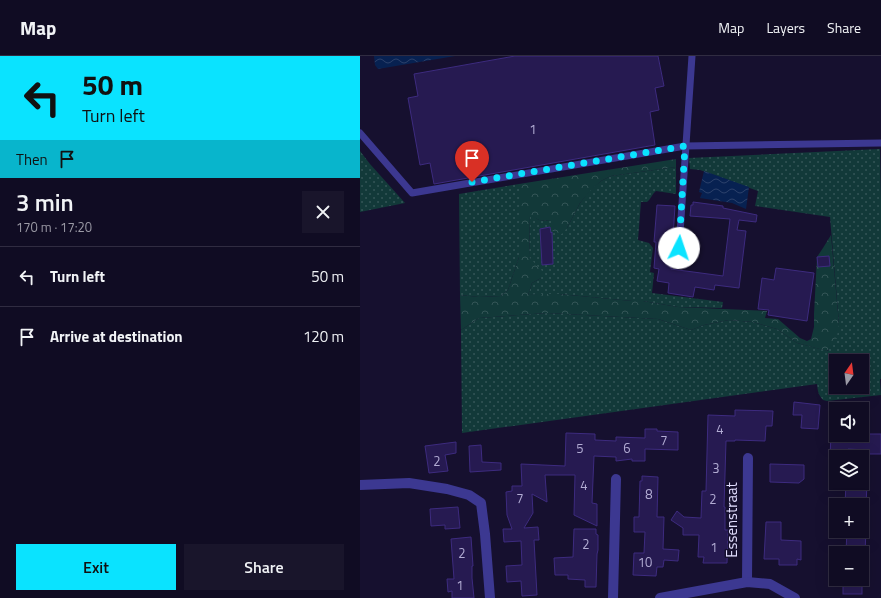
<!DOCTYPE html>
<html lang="en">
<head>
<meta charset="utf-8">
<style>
	:root { --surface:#100c23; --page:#19152b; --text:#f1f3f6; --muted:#9c9ba6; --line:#302c41; --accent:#0ae3ff }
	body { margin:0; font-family:"Titillium Web",sans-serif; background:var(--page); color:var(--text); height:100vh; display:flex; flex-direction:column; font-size:15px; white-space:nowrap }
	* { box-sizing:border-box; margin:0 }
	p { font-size:13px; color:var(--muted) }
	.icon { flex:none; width:22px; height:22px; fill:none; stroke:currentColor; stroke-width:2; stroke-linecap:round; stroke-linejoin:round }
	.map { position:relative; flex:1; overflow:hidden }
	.drawer { display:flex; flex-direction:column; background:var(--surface); width:360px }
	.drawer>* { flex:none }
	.banner { background:#0ae3ff; color:#111; overflow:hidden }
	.needle { width:26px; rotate:14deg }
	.controls { position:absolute; left:469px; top:298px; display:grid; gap:8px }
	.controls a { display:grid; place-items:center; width:40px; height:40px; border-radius:0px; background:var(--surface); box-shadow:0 4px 16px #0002,0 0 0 1px var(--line); font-size:20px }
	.pin { position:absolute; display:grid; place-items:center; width:34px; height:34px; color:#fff; margin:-41px -17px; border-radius:50% 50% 50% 0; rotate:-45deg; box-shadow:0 0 4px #0007 }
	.pin .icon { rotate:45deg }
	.me { position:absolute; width:44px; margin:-22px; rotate:4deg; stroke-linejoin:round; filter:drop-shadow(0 0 3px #0008) }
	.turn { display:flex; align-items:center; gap:14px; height:84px; padding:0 16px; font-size:18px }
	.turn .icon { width:52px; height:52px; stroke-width:2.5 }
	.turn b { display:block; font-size:28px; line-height:34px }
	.then { display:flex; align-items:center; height:38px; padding:0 16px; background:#0003; gap:8px; font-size:15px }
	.round { display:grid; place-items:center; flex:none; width:42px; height:42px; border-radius:0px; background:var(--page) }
	.headline { display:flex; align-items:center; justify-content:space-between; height:68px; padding:0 16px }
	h1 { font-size:24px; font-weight:600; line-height:30px }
	.cta { display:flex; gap:8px; margin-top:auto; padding:8px 16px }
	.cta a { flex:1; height:46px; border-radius:0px; background:var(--accent); color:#111; font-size:16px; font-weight:600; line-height:46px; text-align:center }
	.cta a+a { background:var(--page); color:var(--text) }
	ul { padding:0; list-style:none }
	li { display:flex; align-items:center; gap:12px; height:60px; padding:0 16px; border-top:1px solid var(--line) }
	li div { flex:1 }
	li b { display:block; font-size:15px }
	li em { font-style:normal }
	header { display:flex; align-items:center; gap:24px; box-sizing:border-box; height:56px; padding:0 20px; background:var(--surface); border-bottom:1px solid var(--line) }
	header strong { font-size:19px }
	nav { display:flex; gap:22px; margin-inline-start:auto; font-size:14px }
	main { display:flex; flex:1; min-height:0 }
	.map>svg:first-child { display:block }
	.grass { fill:url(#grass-dots); fill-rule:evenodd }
	.forest { fill:url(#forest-crowns) }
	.water { fill:url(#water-waves) }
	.building { fill:#261a51; stroke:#3d2b7f }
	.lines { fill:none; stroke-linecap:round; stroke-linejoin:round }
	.service { stroke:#3c3891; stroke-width:7 }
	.minor { stroke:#3c3891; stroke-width:10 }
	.route { stroke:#0ae3ff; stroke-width:7; stroke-dasharray:0 12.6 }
	.labels { text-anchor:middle; stroke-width:3; stroke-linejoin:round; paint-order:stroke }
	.number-label { font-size:13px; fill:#b3add4 }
	.street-label { font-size:15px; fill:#e2deff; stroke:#16102f }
</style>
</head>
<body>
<header>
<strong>Map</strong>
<nav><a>Map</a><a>Layers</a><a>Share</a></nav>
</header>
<main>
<section class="drawer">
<div class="banner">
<div class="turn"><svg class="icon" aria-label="left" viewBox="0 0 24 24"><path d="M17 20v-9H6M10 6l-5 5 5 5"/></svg><div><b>50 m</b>Turn left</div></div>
<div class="then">Then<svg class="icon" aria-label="arrive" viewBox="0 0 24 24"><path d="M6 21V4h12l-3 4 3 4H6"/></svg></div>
</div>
<div class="headline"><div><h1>3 min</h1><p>170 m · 17:20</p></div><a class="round"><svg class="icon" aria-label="close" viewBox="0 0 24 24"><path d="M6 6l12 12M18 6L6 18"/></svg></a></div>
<ul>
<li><svg class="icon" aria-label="left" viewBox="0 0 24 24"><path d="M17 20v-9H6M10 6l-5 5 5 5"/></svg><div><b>Turn left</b></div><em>50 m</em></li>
<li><svg class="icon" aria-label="arrive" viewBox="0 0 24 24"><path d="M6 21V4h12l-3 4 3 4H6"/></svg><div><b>Arrive at destination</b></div><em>120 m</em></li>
</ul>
<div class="cta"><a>Exit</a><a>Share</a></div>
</section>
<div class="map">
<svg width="521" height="542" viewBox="0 0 521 542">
	<defs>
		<pattern id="grass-dots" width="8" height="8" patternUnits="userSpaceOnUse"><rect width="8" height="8" fill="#123939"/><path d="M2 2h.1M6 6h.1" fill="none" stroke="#345557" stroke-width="1.8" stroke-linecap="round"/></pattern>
		<pattern id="forest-crowns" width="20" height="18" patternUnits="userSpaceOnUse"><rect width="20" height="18" fill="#123939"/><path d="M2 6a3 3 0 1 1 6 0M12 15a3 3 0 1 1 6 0" fill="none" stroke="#345557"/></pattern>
		<pattern id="water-waves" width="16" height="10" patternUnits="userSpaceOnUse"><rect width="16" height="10" fill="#072151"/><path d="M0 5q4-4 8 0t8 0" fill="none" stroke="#2b416b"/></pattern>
	</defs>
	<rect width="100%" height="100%" fill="#16102f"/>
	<g class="grass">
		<path d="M520 93 521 146V323H520L521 339 467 345 463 344C458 338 458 336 457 328L102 377 101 274 119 262 187 257 298 263 331 274 344 269 369 264 393 266 417 273 437 287 468 295 479 268 470 161 395 150 398 135 340 114 330 113 329 102ZM476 305H502V331H476Z"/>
		<path d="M0 95 10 108 45 147 0 156Z"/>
		<path d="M316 111V138L296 135C292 138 291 143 287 146H281L278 184 289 187 293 192 290 216 294 217 292 237 363 246 362 252 318 251 283 245H272L199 238 168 239 172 227 181 222 174 208 169 201 170 158 179 164 191 165 207 172 220 147 230 134 241 125 251 120Z"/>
		<path d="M159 128V201L148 234 141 240 119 241 100 239 99 138Z"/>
	</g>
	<path class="forest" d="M316 103V111L251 120 241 125 230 135 220 147 207 172 202 178 192 175 191 165 179 164 170 159 169 201 183 216 181 222 172 227 168 239 178 238H199L272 245H283L318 251 407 255 405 262 418 263 440 282 447 285 451 283 454 271V258L457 201 463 192 471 179 479 268 476 286 467 295 437 287 417 273 393 266 369 264 344 269 331 274 298 263 187 257 119 262 101 274 100 239 119 241 141 240 148 234 159 201V128Z"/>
	<g class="water">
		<path d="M14 0H95L18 13 15 9Z"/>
		<path d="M344 115 389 131 386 153 372 147 340 142 342 137 339 136Z"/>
	</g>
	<g class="building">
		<path d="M155 0H298L304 30 295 32 299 54 290 56 295 89 74 128 70 107 60 109 48 42 58 40 54 18Z"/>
		<path d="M333 146 363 150V152L397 159 396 166 379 164 377 174 386 175 379 232 355 229 354 234 335 231 333 241 308 237 309 227 297 225 299 213 294 212 296 186H294L297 149 315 150 311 213 363 220 370 163 330 160 331 149H333Z"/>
		<path d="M190 171 191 177 192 176 193 208 182 209 180 173Z"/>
		<path d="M469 200 470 210 458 211 457 201Z"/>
		<path d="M416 212 454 217 447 265 408 259 409 254 398 253 402 222 414 224Z"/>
		<path d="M434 346 460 349 458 373 441 372 442 359H433Z"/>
		<path d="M375 354 413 355 412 370H406L405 385 375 384V385H366L364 451H365V474H368L367 507H343L344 501H338L339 479H323V472L311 464 317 455 324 461 341 462 342 435H346L348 359 375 360Z"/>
		<path d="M285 373H297V375L318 376V394L285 393V405H272V403L256 405V401L234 400 232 447 237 448V470L214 459 215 419H185L187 446 172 438 173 457 164 472 178 471 179 484H174L177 539 162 540 161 525 147 526 146 510 162 509 161 485 144 486 143 473H152L147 459 146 436 152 435V430H162L161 408 205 410 206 377 235 378V384L256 385V381L285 382Z"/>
		<path d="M508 378H521V398H507V394L488 393 487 401H470L471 379H508Z"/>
		<path d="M96 386V397L85 399 88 415 69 417 65 390Z"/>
		<path d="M121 389 122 406 141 407V414L110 416 109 390Z"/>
		<path d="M410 408 444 409V423L439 427 410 426Z"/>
		<path d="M282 420 298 421 297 461H304L303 493 319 494 318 505 304 504 303 511H297L296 520 273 519 274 497H284L285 476H274V461H279L280 425H282Z"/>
		<path d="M486 427 507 428 506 449H485Z"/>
		<path d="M98 451 100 472 85 473V469L71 470 70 453Z"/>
		<path d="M406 466H421V484L441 485V504L437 503V509H419V503H404Z"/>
		<path d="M214 473H236V478L238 479V494L237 498 236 531H225V524L208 523V519H195L194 502 213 501Z"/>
		<path d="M487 475H506L505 496 486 495Z"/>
		<path d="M111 481 113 510H112V522L114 542H92V535L88 536 87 523H94L91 483Z"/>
		<rect x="483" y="523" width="19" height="15"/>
	</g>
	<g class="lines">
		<g class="service">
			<path d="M0 77 52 137 325 90 521 87"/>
			<path d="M319 192 332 0"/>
		</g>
		<g class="minor">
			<path d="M0 429 49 427 87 433 109 439 121 447 125 478 130 542"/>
			<path d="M387 526 388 402"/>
			<path d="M253 542 256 423"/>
			<path d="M300 542 387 526 410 528 435 542"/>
		</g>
	</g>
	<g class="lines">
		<path class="route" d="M112 126 325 90 319 192"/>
	</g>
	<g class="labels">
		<g class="number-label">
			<text x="173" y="78">1</text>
			<text x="360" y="378">4</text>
			<text x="304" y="389">7</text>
			<text x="220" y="397">5</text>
			<text x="267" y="397">6</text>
			<text x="77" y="410">2</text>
			<text x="356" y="417">3</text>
			<text x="224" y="434">4</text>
			<text x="289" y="443">8</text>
			<text x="160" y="447">7</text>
			<text x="353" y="448">2</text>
			<text x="226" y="493">2</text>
			<text x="354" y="496">1</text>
			<text x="102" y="502">2</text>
			<text x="285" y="511">10</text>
			<text x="100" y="534">1</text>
		</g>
		<g class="street-label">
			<text transform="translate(372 464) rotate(-90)" y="5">Essenstraat</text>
		</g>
	</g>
</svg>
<div class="controls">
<a><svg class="needle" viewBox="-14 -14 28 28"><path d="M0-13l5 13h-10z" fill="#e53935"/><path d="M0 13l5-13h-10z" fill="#9c9ba6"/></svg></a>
<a><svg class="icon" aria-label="sound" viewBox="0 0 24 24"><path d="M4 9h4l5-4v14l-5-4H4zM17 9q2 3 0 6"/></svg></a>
<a><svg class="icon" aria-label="layers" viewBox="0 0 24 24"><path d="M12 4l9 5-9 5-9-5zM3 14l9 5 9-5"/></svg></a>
<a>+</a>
<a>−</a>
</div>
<div class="pin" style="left:112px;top:126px;background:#d93025"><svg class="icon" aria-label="arrive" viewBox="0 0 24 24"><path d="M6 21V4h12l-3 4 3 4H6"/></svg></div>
<svg class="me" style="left:319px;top:192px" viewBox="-20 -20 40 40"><circle r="19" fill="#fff"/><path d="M0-13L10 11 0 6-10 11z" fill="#0ae3ff"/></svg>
</div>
</main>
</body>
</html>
